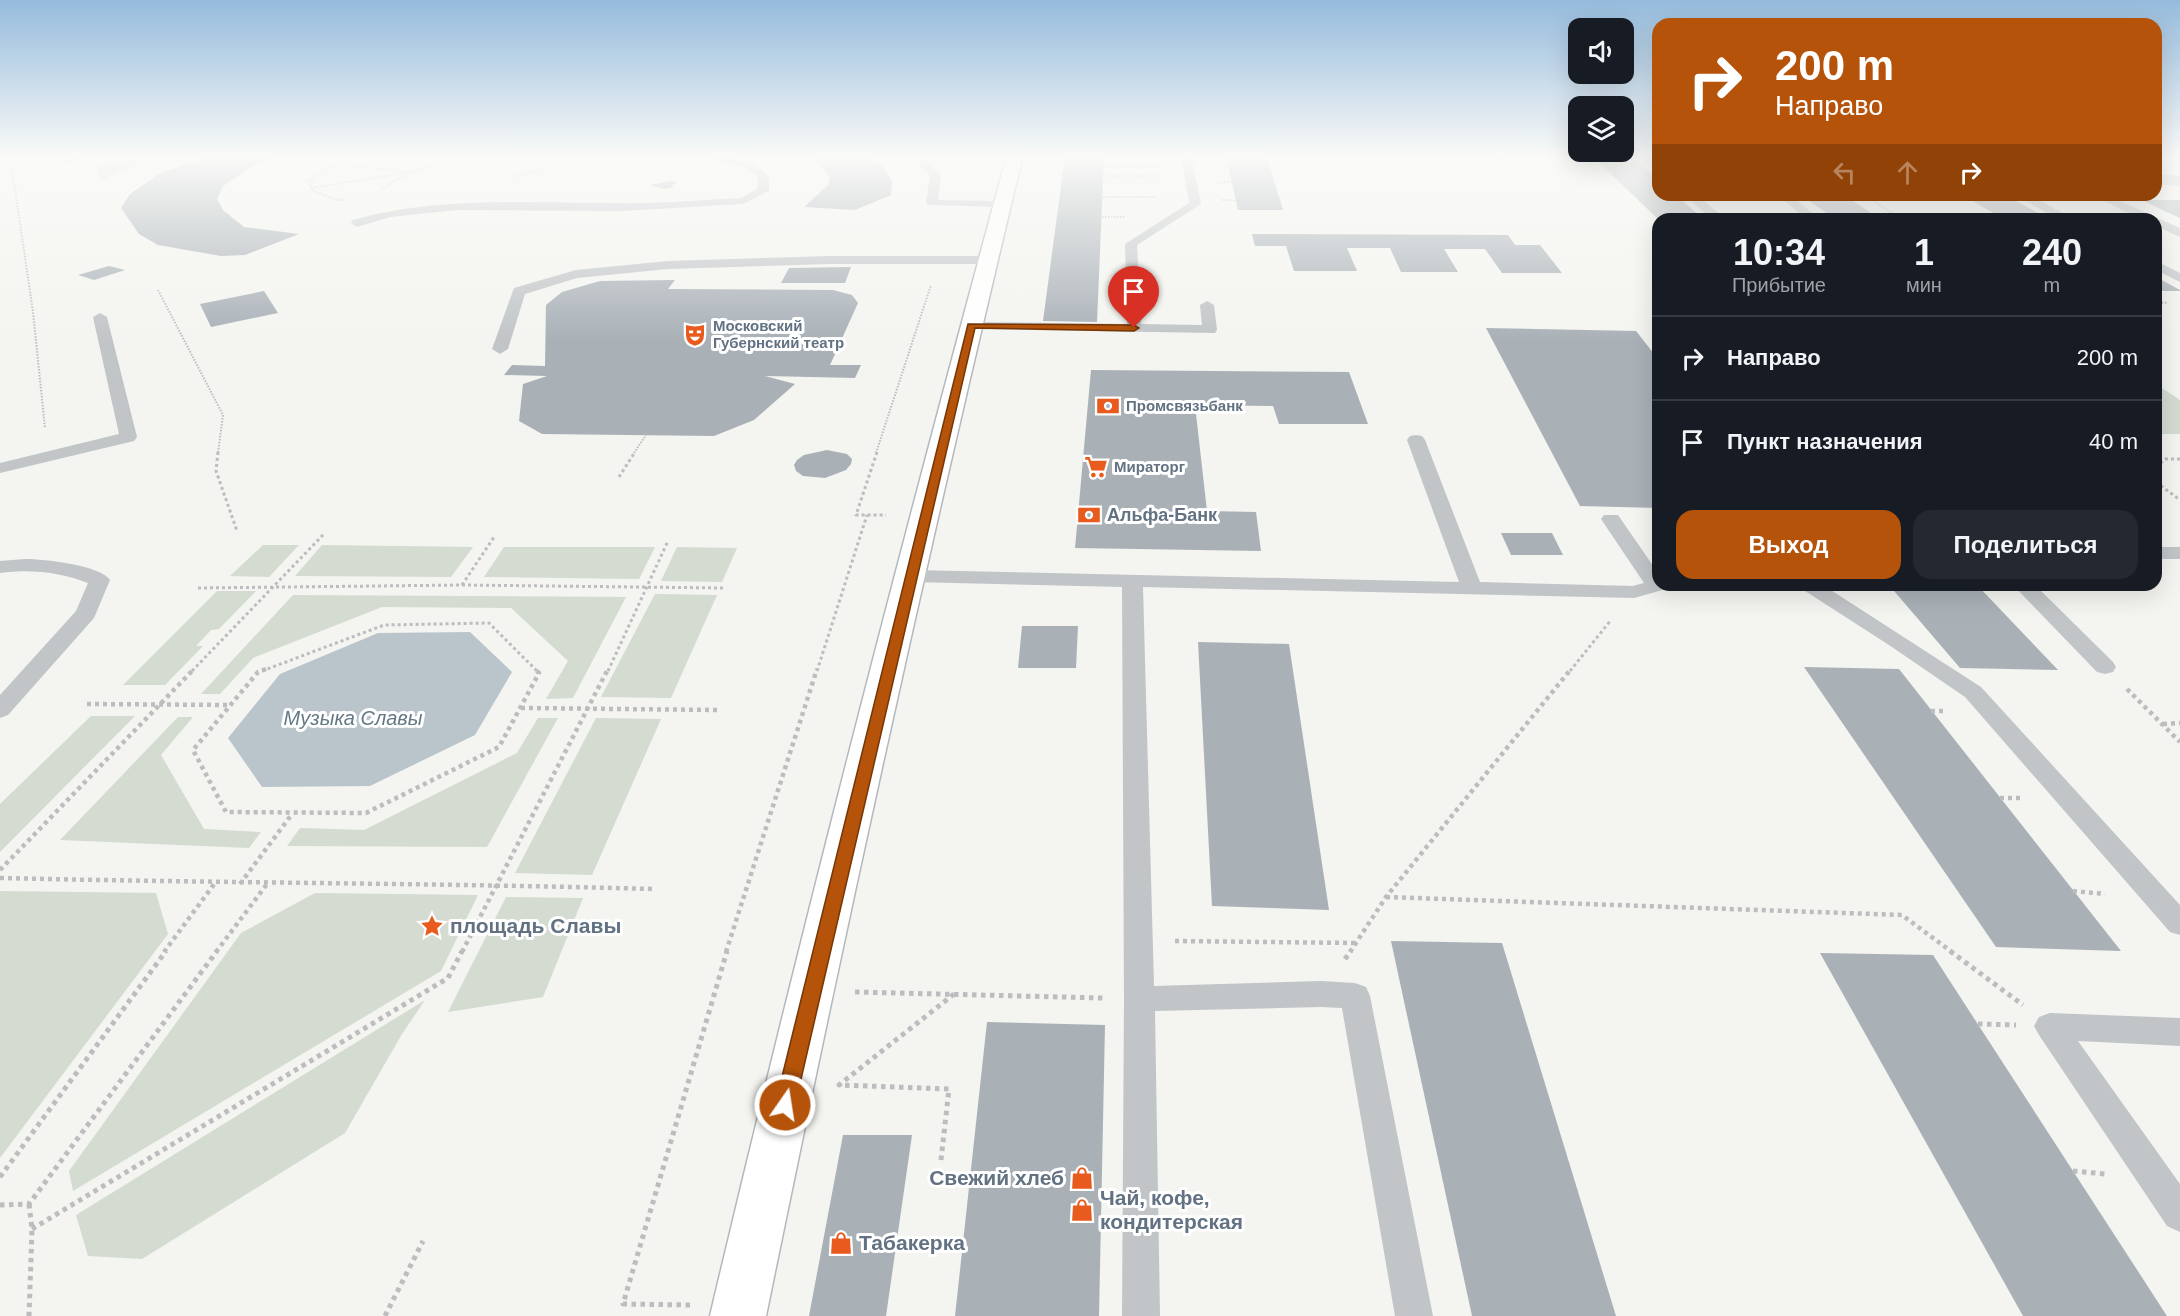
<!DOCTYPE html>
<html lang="ru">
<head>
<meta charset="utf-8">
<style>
	:root { --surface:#171b24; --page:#242831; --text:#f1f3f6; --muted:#9ea1a6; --line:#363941; --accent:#b45309 }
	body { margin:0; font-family:Arial,sans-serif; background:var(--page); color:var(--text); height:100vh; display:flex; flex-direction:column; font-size:22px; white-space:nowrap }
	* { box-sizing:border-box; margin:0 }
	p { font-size:20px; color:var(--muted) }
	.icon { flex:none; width:33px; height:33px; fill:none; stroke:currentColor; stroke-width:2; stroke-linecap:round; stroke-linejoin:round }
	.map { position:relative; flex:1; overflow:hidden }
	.drawer { position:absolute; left:1652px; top:213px; width:510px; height:378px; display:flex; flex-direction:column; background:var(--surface); border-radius:18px; box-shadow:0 6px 24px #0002 }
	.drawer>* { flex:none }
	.banner { position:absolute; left:1652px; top:18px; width:510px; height:183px; border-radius:18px; box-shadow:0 6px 24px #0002; background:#b45309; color:#fff; overflow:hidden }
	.buttons { position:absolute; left:1568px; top:18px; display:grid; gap:12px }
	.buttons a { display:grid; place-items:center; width:66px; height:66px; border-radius:12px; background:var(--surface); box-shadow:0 6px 24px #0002; font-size:30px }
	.pin { position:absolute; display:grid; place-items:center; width:51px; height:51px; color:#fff; margin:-62px -26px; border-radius:50% 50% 50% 0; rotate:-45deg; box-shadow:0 0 6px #0007 }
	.pin .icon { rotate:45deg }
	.me { position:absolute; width:66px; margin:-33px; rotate:13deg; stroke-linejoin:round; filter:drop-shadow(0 0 4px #0008) }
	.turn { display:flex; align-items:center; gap:21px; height:126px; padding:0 24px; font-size:27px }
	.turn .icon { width:78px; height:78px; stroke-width:2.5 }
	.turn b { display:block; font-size:42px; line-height:51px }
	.lanes { display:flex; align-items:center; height:57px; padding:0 24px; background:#0003; justify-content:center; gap:30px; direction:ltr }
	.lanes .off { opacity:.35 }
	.eta { display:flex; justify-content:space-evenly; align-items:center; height:102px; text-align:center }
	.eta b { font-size:36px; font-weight:800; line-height:42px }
	.action { display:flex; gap:12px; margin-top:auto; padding:12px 24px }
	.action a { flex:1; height:69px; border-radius:18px; background:var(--accent); color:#fff; font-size:24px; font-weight:800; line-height:69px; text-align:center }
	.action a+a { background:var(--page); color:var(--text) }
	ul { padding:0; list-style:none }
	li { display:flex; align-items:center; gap:18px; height:84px; padding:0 24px; border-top:2px solid var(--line) }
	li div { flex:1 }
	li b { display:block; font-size:22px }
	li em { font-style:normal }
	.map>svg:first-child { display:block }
	.green { fill:#d4dbd1 }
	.water { fill:#bac5cb }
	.building { fill:#a9b1b7 }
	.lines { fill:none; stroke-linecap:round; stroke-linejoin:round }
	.secondary-casing { stroke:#b3b8bd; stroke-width:3 }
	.path-far3 { stroke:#bbbdbf; stroke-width:2; stroke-dasharray:1.5 1.5; stroke-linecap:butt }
	.path-far2 { stroke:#bbbdbf; stroke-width:3; stroke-dasharray:3 3; stroke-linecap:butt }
	.path-far1 { stroke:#bbbdbf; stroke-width:4.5; stroke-dasharray:4 4; stroke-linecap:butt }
	.path { stroke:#bbbdbf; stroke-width:5; stroke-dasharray:4.5 4.5; stroke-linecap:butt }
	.lane { fill:#c1c5c8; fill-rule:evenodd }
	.street { fill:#c1c5c8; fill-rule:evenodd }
	.secondary { fill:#fff; fill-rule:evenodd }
	.route { fill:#b45309; stroke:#753606; stroke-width:1.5 }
	.labels { text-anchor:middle; stroke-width:6; stroke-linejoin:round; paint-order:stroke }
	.far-poi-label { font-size:15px; font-weight:bold; fill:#627282; stroke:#fff; text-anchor:start }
	.poi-label { font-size:18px; font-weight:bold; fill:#627282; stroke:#fff; text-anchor:start }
	.water-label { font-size:20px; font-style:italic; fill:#637a86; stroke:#fff }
	.near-poi-label { font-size:21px; font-weight:bold; fill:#627282; stroke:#fff; text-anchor:start }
</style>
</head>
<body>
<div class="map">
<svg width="2180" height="1316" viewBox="0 0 2180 1316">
	<rect width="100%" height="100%" fill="#f4f4f0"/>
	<g class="green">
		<path d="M119 155H159L101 180 97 165Z"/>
		<path d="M2156 384 2180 400V434H2156Z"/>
		<path d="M263 545H299L269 577 230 576Z"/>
		<path d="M322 545 473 547 451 577 295 576Z"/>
		<path d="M504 547H655L639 579 484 577Z"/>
		<path d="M677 547 737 548 722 582 661 581Z"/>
		<path d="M217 591H256L219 629 211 630 196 646H203L165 685H123Z"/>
		<path d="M655 594 717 595 671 698 601 697Z"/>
		<path d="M293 595 626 597 573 698 546 699 568 661 511 608 382 607 253 658 220 694H201Z"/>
		<path d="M91 716H135L0 852V804Z"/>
		<path d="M178 717H193L161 755 204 829 261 832 249 848 60 840Z"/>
		<path d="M538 718H558L487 847 287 846 300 828 364 830 517 753Z"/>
		<path d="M596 718 661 719 592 875 515 873Z"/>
		<path d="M0 891 156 893 168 934 0 1158Z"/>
		<path d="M315 893 478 895 441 971 73 1191 69 1171 241 933Z"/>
		<path d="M506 897 583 898 543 997 448 1012Z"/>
		<path d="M425 1000 402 1034 345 1133 142 1259 88 1256 76 1215Z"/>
	</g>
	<path class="water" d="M470 632 512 672 475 735 370 786 262 787 228 738 280 674 378 633Z"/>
	<g class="building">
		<path d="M213 155H277L249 168 223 186 217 199 223 210 244 227 299 234 245 255 221 256 158 245 139 234 121 208 130 194 159 174Z"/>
		<path d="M803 155H869L883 166 892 181 891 195 855 210 804 207 828 185 830 178 815 159Z"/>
		<path d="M1226 155H1266L1283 210H1238Z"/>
		<path d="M1591 155H1630L1658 179V195H1676L1703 219H1658Z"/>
		<path d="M1065 156H1104L1097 322 1043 321Z"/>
		<path d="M671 181 677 183 671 185 674 187 664 189 650 185Z"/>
		<path d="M1801 195H1844L1880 219H1835Z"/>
		<path d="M1962 195H2005L2049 219H2004Z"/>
		<path d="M2142 200H2180V218L2160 209Z"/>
		<path d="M1252 234 1508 235 1515 245H1540L1562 273H1502L1485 249H1444L1458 272H1401L1390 248H1347L1357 271H1294L1286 246H1255Z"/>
		<path d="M109 266 125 270 94 280 78 275Z"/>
		<path d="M851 267 845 283H781L789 268Z"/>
		<path d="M2156 277 2180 290V291H2156Z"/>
		<path d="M675 280 668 289 833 290 852 295 858 303 830 365H861L855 378 765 376 795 384 754 420 714 436 542 434 519 421 523 384 547 376 504 375 512 365 545 366 546 305 562 292 600 281Z"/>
		<path d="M264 291 278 313 211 327 200 304Z"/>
		<path d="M1486 328 1636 331 1658 359V508L1580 506Z"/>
		<path d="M1091 370 1349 372 1368 424H1279L1273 406 1195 405 1207 511 1256 512 1261 551 1075 548Z"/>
		<path d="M827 450 847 454 852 459 851 464 846 470 825 478 803 476 796 471 794 465 797 460 804 455Z"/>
		<path d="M1501 533H1552L1563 555H1511Z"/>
		<path d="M1889 585H1977L2058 670 1960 668Z"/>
		<path d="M1022 626H1078L1076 668H1018Z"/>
		<path d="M1198 642 1289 644 1329 910 1212 906Z"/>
		<path d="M1804 667 1899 669 2121 951 1996 947Z"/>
		<path d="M1391 941 1502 943 1616 1316H1472Z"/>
		<path d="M1820 953 1933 955 2167 1316H2023Z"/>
		<path d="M987 1022 1105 1025 1099 1316H955Z"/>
		<path d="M843 1135H912L886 1316H809Z"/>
	</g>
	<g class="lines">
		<g class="secondary-casing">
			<path id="secondary" d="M1007 155H1023C930 541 845 928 766 1316H710C802 927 902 541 1007 155Z"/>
		</g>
		<g class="path-far3">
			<path d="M10 155 33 312 45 428"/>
			<path d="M419 155 411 172 472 155"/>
			<path d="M533 155 569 164"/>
			<path d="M653 165 663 155"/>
			<path d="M635 166 670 165"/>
			<path d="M1104 166 1159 167"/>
			<path d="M1215 166H1229"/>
			<path d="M1103 176H1163"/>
			<path d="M511 177 570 164 580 165"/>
			<path d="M1218 183 1232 182"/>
			<path d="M311 188 411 172 340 165"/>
			<path d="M383 188 408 174"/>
			<path d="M1864 195 1902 219"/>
			<path d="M1103 197H1156"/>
			<path d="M344 200 334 199 313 191 309 181 322 171 367 155"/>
			<path d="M1222 200H1236"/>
			<path d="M1102 217H1125"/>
			<path d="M158 290 223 415 218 453"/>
			<path d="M2156 302 2167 303"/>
			<path d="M634 453 646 435"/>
			<path d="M876 453 931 285"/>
		</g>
		<g class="path-far2">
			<path d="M218 452 216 471 237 531"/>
			<path d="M877 452 856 515H886"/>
			<path d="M2156 467 2165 459H2180"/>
			<path d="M619 477 635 452"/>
			<path d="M2156 482 2180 500"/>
			<path d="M462 585 494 537"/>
			<path d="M198 588 462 585 723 588"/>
			<path d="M192 671 324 534"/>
			<path d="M262 671 384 625 489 623 537 671"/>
			<path d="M608 671 668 541"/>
			<path d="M817 671 867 515"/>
			<path d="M1570 671 1611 620"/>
		</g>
		<g class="path-far1">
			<path d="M266 669 258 672 193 750 226 812 366 813 499 747 539 673 535 669"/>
			<path d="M2127 689 2180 742"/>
			<path d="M87 704 231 705"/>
			<path d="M521 708 718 710"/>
			<path d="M1931 711H1943"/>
			<path d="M2163 724 2180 723"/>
			<path d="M2000 798H2021"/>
			<path d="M0 870 194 669"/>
			<path d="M0 878C218 883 435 883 653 889"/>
			<path d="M240 884 292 814"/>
			<path d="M2073 891 2105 894"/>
			<path d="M1386 897 1902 915 1952 952"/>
			<path d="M1175 941 1355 943"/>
			<path d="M164 952 215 883"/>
			<path d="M216 952 267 884"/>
			<path d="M462 952 608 669"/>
			<path d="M726 952 817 669"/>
			<path d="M1350 952 1386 897 1571 669"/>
		</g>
		<g class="path">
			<path d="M1950 951 2023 1005"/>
			<path d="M1345 959 1351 951"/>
			<path d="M855 992 1103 998"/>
			<path d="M1978 1024 2016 1025"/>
			<path d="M941 1160 949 1089 839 1085 954 994"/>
			<path d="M2073 1171 2105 1174"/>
			<path d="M0 1177 166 951"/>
			<path d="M29 1204 32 1229 29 1316"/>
			<path d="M0 1205 29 1204 217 951"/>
			<path d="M32 1229 448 978 462 951"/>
			<path d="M690 1305 623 1304 727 951"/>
			<path d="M385 1316 423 1241"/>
		</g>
		<g class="lane">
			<path d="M75 155H90L68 165 63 162Z"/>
			<path d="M600 155H617L612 158Z"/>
			<path d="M690 155C718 155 750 154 769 177V191L743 204 621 211 457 210 390 217 357 227 351 223 353 220C439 196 528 203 617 203 658 204 700 200 741 198L757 189 758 178 745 167Z"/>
			<path d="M911 155H922L941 175 938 200 1002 201 1008 204 1002 207 928 205 926 203 930 176Z"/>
			<path d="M1181 155H1191L1201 204 1137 245 1141 324 1202 325 1200 305 1207 301 1214 305 1217 330 1215 333 966 329 964 326 966 323 971 322 1127 324 1125 244 1189 203Z"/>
			<path d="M1496 155H1506L1505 162H1497Z"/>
			<path d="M1638 155H1650L1658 161V170Z"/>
			<path d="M1684 195H1697L1725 219H1712Z"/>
			<path d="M1777 195H1790L1820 219H1807Z"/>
			<path d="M2015 195H2030L2073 219H2058Z"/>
			<path d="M2092 195H2107L2180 228V237L2156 226V219H2140Z"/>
			<path d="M831 256H987L993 260 987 264H831L668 269 577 278 525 294 508 349 500 354 492 349 514 288 576 270 668 261Z"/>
			<path d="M2156 261 2180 273V282L2156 270Z"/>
			<path d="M100 313 107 317 137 437 134 441 0 473V463L119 434 93 317Z"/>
			<path d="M1416 435 1422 436 1425 440 1480 582 1633 586 1644 583 1601 519 1604 515H1618L1658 573V585H1669L1666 589 1634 598 1143 587 1154 986 1321 981 1355 983 1366 987 1370 996 1433 1316H1395L1342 1008 1321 1007 1155 1011 1160 1316H1122L1124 999 1122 587 911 582 904 580 901 576 904 572 911 570 1459 582 1407 440 1410 436Z"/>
			<rect x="2156" y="547" width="24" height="12"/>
			<path d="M25 559C44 559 100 565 110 580L94 618 8 715 0 718V695L76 611 88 583C59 572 31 569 0 573V561Z"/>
			<path d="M1799 585H1823L1981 687 2180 905V935L2170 932 1965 697 1892 647 1802 589Z"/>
			<path d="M2013 585H2035L2113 662 2116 667 2113 672 2105 674 2097 672Z"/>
			<path d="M2050 1013 2180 1018V1046L2078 1041 2180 1184V1232L2167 1226 2039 1035 2034 1026 2039 1017Z"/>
		</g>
		<path class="street" d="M2156 174 2180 176V186L2156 184Z"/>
		<use href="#secondary" class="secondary"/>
	</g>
	<linearGradient id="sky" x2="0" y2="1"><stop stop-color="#95bbdc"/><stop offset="0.46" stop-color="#fafaf8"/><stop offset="1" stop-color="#fafaf8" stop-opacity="0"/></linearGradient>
	<rect width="2180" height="340" fill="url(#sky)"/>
	<path class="route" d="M968 324 1134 325 1139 328 1134 331 975 328 795 1105 792 1112 785 1114 778 1112 775 1105Z"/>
	<defs>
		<g id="theatre-bare" transform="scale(1.8)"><path d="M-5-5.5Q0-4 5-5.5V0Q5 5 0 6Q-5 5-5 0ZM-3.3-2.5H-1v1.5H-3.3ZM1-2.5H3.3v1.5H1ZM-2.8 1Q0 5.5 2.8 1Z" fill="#e85a1d" stroke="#fff" stroke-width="2.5" paint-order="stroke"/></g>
		<g id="bank-bare" transform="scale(1.8)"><path d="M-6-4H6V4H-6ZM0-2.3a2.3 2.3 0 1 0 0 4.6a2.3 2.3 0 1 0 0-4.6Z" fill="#e85a1d" stroke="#fff" stroke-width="2.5" paint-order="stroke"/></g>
		<g id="supermarket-bare" transform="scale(1.8)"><path d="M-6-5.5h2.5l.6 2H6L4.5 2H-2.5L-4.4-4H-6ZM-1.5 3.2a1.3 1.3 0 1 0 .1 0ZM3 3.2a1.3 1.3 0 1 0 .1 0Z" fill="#e85a1d" stroke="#fff" stroke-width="2.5" paint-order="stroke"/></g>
		<g id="sight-bare" transform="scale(1.8)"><path d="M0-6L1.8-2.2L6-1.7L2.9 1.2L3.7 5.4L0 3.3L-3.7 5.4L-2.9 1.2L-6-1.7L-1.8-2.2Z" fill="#e85a1d" stroke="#fff" stroke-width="2.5" paint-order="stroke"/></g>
		<g id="shop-bare" transform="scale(1.8)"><path d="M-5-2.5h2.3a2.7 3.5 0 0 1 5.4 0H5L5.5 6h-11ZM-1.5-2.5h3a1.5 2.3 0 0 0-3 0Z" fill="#e85a1d" stroke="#fff" stroke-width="2.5" paint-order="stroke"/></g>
	</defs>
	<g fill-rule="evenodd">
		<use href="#theatre-bare" x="695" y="335"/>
		<use href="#bank-bare" x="1108" y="406"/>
		<use href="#supermarket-bare" x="1096" y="467"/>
		<use href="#bank-bare" x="1089" y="515"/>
		<use href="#sight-bare" x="432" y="926"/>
		<use href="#shop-bare" x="1082" y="1178"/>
		<use href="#shop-bare" x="1082" y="1210"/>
		<use href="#shop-bare" x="841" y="1243"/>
	</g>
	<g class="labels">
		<g class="far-poi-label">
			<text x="713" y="331">Московский<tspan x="713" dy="17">Губернский театр</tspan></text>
			<text x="1126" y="411">Промсвязьбанк</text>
			<text x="1114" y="472">Мираторг</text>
		</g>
		<g class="poi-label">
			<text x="1107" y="521">Альфа-Банк</text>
		</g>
		<g class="water-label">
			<text x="353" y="725">Музыка Славы</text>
		</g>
		<g class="near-poi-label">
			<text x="450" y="933">площадь Славы</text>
			<text x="1064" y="1185" text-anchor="end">Свежий хлеб</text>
			<text x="1100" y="1205">Чай, кофе,<tspan x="1100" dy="24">кондитерская</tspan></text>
			<text x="859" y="1250">Табакерка</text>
		</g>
	</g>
</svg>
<div class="buttons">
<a><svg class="icon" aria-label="sound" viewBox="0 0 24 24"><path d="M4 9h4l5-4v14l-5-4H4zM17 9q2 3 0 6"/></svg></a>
<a><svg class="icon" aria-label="layers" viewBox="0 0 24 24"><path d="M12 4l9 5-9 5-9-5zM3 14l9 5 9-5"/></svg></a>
</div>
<div class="pin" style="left:1134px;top:328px;background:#d93025"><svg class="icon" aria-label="arrive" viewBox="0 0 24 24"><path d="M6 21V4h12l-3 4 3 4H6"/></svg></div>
<svg class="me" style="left:785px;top:1105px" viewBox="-20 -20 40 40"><circle r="17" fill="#b45309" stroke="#fff" stroke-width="3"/><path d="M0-11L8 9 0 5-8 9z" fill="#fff"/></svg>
<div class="banner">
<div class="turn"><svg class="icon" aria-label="right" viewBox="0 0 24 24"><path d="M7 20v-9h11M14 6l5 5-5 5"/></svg><div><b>200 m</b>Направо</div></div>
<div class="lanes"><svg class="icon off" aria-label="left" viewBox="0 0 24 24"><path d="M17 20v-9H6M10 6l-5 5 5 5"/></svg><svg class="icon off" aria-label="ahead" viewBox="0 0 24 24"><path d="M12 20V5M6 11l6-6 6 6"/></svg><svg class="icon" aria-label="right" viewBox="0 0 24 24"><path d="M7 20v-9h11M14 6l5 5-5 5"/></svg></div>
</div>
<section class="drawer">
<div class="eta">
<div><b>10:34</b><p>Прибытие</p></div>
<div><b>1</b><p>мин</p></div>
<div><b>240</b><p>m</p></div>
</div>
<ul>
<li><svg class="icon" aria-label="right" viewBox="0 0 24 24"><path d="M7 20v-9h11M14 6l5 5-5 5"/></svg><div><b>Направо</b></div><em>200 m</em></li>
<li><svg class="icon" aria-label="arrive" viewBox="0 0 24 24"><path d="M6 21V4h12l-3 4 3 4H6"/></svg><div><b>Пункт назначения</b></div><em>40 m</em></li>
</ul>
<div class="action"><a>Выход</a><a>Поделиться</a></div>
</section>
</div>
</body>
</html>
